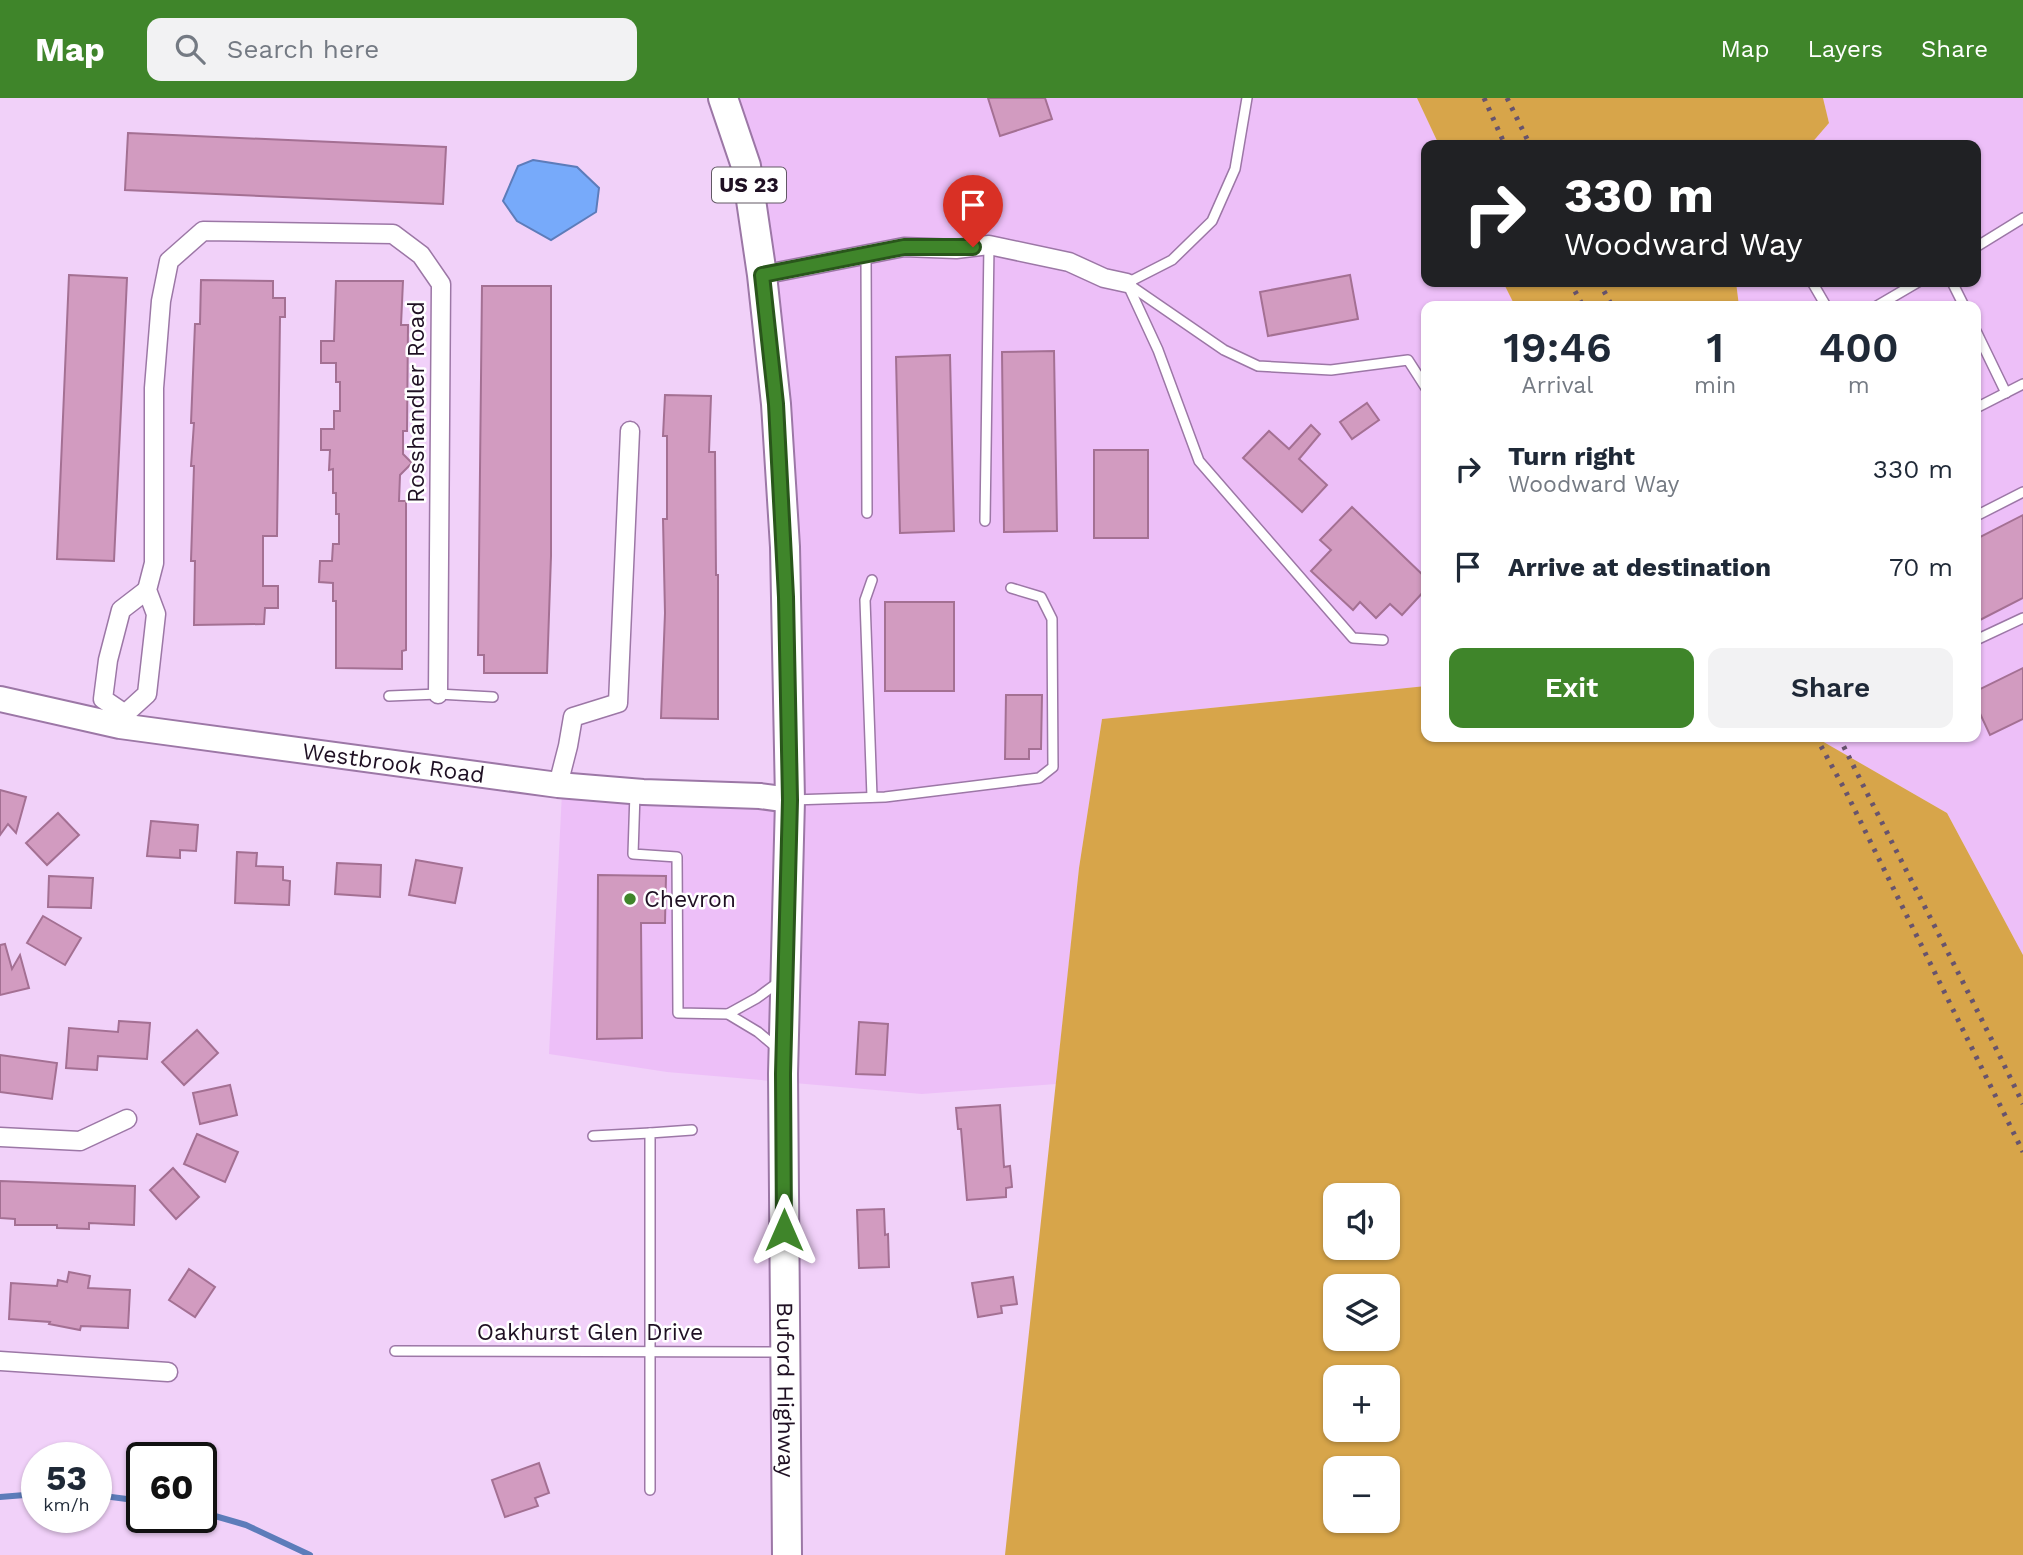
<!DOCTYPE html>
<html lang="en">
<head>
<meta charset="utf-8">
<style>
	:root { --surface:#fff; --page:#f2f2f3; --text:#1f2937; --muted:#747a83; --accent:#3f852a }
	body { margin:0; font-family:"Work Sans",sans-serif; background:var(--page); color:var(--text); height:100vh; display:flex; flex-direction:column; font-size:26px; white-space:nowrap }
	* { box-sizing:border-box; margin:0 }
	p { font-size:23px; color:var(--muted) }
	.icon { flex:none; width:38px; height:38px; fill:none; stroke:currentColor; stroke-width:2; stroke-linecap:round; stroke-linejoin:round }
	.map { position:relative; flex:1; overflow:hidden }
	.side { position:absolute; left:1421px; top:203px; width:560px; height:441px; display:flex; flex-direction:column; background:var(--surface); border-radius:14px; box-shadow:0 2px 5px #0004 }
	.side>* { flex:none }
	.banner { position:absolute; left:1421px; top:42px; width:560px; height:147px; border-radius:14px; box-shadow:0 2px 5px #0004; background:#202124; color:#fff; overflow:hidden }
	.buttons { position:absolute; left:1323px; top:1085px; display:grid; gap:14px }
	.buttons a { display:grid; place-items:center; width:77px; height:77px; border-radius:14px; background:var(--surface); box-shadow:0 2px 5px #0004; font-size:35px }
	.speed { position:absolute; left:21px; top:1344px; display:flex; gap:14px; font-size:35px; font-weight:700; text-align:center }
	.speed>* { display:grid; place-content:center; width:91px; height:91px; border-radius:50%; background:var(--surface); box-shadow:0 2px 5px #0004; line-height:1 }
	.speed small { font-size:18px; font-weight:400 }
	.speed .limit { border:4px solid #111; border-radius:10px; background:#fff; color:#111 }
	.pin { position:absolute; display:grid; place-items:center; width:60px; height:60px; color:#fff; margin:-72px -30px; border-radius:50% 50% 50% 0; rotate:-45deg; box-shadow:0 0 7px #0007 }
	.pin .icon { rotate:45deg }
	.me { position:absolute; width:77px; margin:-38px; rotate:0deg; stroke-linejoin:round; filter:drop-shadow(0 0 5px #0008) }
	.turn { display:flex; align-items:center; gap:24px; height:147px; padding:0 28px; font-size:32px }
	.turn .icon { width:91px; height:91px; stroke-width:2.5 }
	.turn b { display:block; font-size:49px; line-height:60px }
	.eta { display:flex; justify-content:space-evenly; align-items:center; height:119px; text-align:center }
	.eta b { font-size:42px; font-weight:600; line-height:49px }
	.action { display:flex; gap:14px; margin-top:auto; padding:14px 28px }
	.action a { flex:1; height:80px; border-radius:14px; background:var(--accent); color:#fff; font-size:28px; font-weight:600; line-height:80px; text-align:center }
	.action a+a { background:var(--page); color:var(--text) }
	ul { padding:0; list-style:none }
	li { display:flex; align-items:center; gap:21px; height:98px; padding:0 28px }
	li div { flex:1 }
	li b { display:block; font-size:26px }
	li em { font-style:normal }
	header { display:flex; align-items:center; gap:42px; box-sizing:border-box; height:98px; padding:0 35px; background:var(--accent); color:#fff }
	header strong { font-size:33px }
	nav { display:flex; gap:38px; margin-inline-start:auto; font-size:24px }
	.search { width:490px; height:63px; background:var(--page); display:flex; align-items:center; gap:18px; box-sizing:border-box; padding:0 24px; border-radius:14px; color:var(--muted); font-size:26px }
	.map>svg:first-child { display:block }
	.built { fill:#edbff8 }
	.green { fill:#d7a54a; fill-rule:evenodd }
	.water { fill:#77aafa; stroke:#5d7cba; stroke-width:2 }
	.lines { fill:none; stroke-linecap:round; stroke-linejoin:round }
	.stream { stroke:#5d7cba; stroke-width:6 }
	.building { fill:#d29bc0; stroke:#a47093; stroke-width:2 }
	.lane-casing { stroke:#9c77a6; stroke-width:12 }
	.street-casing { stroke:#9c77a6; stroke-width:21 }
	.secondary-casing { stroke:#9c77a6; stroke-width:28 }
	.primary-casing { stroke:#9c77a6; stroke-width:32 }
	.lane { stroke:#fff; stroke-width:9 }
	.street { stroke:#fff; stroke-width:18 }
	.secondary { stroke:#fff; stroke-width:24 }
	.primary { stroke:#fff; stroke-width:28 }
	.rail { stroke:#67536d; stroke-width:5; stroke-dasharray:3.5 7; stroke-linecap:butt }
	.route-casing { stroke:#29561b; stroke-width:18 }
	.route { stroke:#3f852a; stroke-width:12 }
	.poi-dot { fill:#3f852a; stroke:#fff; stroke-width:2.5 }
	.labels { text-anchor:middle; stroke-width:5; stroke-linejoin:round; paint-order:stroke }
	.shield { fill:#fff; stroke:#625865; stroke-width:2 }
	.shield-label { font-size:21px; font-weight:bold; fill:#1f1023 }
	.street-label { font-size:23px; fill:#1f1023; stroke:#fff }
	.poi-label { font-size:23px; fill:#1f1023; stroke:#fff; text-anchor:start }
</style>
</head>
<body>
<header>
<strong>Map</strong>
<div class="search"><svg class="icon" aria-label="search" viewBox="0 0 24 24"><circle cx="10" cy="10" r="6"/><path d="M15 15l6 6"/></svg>Search here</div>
<nav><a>Map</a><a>Layers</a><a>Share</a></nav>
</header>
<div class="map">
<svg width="2023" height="1457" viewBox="0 0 2023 1457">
	<rect width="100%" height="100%" fill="#f1d1f9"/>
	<g class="built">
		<path d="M737 0H1417L1439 47H1426V184H1503L1515 208H1426V588L1102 621 1079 770 1056 986 922 996 667 974 549 956 562 694 797 711Z"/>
		<path d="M1823 0H2023V857L1947 715 1815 639H1976V208H1739L1736 184H1976V47H1810L1829 25Z"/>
	</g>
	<g class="green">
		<path d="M1417 0H1823L1829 25 1810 47H1439Z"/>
		<path d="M1503 184H1736L1739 208H1515Z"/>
		<path d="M1426 588V639H1815L1947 715 2023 857V1457H1005L1079 770 1102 621ZM1335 1097H1388V1150H1335ZM1335 1188H1388V1241H1335ZM1335 1279H1388V1332H1335ZM1335 1370H1388V1423H1335Z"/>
	</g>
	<path class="water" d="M533 62 577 69 599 90 596 114 551 142 517 123 503 103 518 68Z"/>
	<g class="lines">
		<g class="stream">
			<path d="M96 1397 142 1403"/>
			<path d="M0 1399 37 1396"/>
			<path d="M201 1414 246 1427 310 1457"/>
		</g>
	</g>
	<g class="building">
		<path d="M988 0H1045L1052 21 1000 38Z"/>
		<path d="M128 35 446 49 443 106 125 92Z"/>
		<path d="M69 177 127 180 114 463 57 461Z"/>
		<path d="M1350 177 1358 221 1268 238 1260 194Z"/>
		<path d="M201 182 273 183V200H285V219H280L277 438H263V488H278V510H265L264 526 194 527 195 463H191L194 368H191L194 325H191L195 226H200Z"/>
		<path d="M336 183H403L401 227H408L407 333H403V356L412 365 400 377 399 403H406V552L402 553V571L336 570V503H333V485L319 484 320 463H332L333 446H339V416H336V395H333V371L329 372 330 352H321V331H334V313H340V284H336V265H321V243H334Z"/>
		<path d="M482 188H551V458L547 575H484V557H478Z"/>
		<path d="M1054 253 1057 433 1004 434 1002 254Z"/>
		<path d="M950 257 954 433 900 435 896 259Z"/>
		<path d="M665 297 711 298 709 354H715L716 477H718V621L661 620 665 515 663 421H667V338H663Z"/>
		<path d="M1367 305 1379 322 1352 341 1340 324Z"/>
		<path d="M1311 327 1320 336 1299 361 1327 387 1302 414 1243 360 1269 333 1289 351Z"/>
		<rect x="1094" y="352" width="54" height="88"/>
		<path d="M1352 409 1426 480V491L1402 517 1390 506 1376 520 1360 504 1353 512 1311 473 1331 452 1320 442Z"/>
		<path d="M2023 417V500L1976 524V441Z"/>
		<rect x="885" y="504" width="69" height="89"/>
		<path d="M2023 570V621L1990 637 1976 607V593Z"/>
		<path d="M1006 597H1042L1041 651H1029V661H1005Z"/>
		<path d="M0 692 26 699 16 735 8 726 0 737Z"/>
		<path d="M58 715 79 737 47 767 26 745Z"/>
		<path d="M151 723 198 727 196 753 180 752V760L147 758Z"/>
		<path d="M237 754 257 755 256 768 283 769V782L290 783 289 807 235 805Z"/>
		<path d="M416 762 462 770 455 805 409 797Z"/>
		<path d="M337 765 381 767 380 799 335 796Z"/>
		<path d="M598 777 666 778 665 825H641L642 940 597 941Z"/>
		<path d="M49 778 93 780 91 810 48 809Z"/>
		<path d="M43 818 81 840 65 867 27 845Z"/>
		<path d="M5 846 12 871 20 857 29 890 0 897V847Z"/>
		<path d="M119 923 150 925 147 961 98 958 97 972 66 970 69 930 118 934Z"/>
		<path d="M859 924 888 926 885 977 856 976Z"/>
		<path d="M197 932 218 955 184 987 162 964Z"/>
		<path d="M0 957 57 965 52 1001 0 994Z"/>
		<path d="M230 987 237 1017 200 1026 193 995Z"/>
		<path d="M1000 1007 1004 1069 1010 1068 1012 1089 1006 1090V1099L967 1102 961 1031H958L956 1010Z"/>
		<path d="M197 1036 238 1054 225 1084 184 1066Z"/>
		<path d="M173 1070 199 1099 176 1121 150 1092Z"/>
		<path d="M0 1083 135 1088 134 1127 89 1125V1131L57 1130V1127H15V1121L0 1120Z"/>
		<path d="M884 1111 885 1137 888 1136 889 1169 859 1170 857 1112Z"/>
		<path d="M189 1171 215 1189 195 1219 169 1202Z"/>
		<path d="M69 1174 90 1178 88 1190 130 1192 128 1230 81 1228 80 1232 49 1226 50 1224 9 1221 11 1185 57 1188 58 1182 67 1184Z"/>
		<path d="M1013 1179 1017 1206 1001 1208 1002 1215 978 1219 972 1185Z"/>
		<path d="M539 1365 549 1395 535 1400 538 1408 505 1419 492 1382Z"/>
	</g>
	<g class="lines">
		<g class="lane-casing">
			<g id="lane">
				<path d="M1976 149 2023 120"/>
				<path d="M866 156 867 415"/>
				<path d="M1812 184 1826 208"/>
				<path d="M1952 184 1964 208"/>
				<path d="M1127 185 1158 252 1199 363 1353 540 1383 542"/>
				<path d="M1127 185 1172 162 1212 123 1235 71 1247 0"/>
				<path d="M1128 186 1224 252 1258 268 1331 272 1408 262 1426 290"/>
				<path d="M1877 208 1918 184"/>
				<path d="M1976 233 2006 295"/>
				<path d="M1976 310 2023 286"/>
				<path d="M1976 418 2023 394"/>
				<path d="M985 423 989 147"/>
				<path d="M1976 542 2023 520"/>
				<path d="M389 598 438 596 493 599"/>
				<path d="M635 695 633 756 677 759 678 915 728 916 758 934 777 950"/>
				<path d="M872 699 865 502 872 482"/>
				<path d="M792 702 885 699 1039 680 1053 669 1052 521 1041 499 1011 490"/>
				<path d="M728 916 757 900 780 883"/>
				<path d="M593 1038 650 1035"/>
				<path d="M395 1253 783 1254"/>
				<path d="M650 1392V1035L692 1032"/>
			</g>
		</g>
		<g class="street-casing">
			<g id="street">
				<path d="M762 177 904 149 956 151 989 147 1069 164 1104 180 1127 185"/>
				<path d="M125 616 103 601 108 562 121 512 147 492"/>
				<path d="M120 628 125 616 147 596 156 516 147 492 154 465V290L161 203 169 163 203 133 393 136 421 157 441 186 438 596"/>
				<path d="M558 687 568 648 573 619 618 605 630 333"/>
				<path d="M0 1039 80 1043 127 1021"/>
				<path d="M0 1263 168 1274"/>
			</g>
		</g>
		<g class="secondary-casing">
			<g id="secondary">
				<path id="s1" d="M0 601 120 628 558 687 643 694 760 698 790 702"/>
			</g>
		</g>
		<g class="primary-casing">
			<g id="primary">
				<path id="s2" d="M723 0 746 68 762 177 776 306 785 449 790 702 783 976 787 1457"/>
			</g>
		</g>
		<use href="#lane" class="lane"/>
		<use href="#street" class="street"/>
		<use href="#secondary" class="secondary"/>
		<use href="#primary" class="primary"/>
		<g class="rail">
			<path d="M1484 0 1505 47"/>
			<path d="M1507 0 1530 47"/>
			<path d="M1570 184 1583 208"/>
			<path d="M1599 184 1612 208"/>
			<path d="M1816 639 1845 692 2023 1054"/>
			<path d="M1839 639C1900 762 1964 883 2023 1006"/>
		</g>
	</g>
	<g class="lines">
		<g class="route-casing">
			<path id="route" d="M784 1132 783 976 790 702 786 499 776 306 762 177 904 149H973"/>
		</g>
		<use href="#route" class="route"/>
	</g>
	<circle class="poi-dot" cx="630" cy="801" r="7"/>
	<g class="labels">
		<rect class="shield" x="712" y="69.5" width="74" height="35" rx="5"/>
		<g class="shield-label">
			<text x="749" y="94">US 23</text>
		</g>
		<g class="street-label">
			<text transform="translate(416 304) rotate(-90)" y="8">Rosshandler Road</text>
			<text dy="8" stroke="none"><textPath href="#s1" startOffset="399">Westbrook Road</textPath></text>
			<text x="590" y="1242">Oakhurst Glen Drive</text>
			<text dy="8" stroke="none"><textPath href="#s2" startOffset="1298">Buford Highway</textPath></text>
		</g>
		<g class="poi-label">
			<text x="644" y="809">Chevron</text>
		</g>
	</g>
</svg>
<div class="buttons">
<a><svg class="icon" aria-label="sound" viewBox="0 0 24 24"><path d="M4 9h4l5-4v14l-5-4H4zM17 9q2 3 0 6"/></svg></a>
<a><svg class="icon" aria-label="layers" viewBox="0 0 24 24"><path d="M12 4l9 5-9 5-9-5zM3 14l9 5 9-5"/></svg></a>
<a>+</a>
<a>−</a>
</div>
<div class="speed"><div>53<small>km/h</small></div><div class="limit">60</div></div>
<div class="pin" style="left:973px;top:149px;background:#d93025"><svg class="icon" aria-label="arrive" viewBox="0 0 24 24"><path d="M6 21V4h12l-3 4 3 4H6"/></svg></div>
<svg class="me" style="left:784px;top:1132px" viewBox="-20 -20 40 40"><path d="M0-17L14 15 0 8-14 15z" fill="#3f852a" stroke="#fff" stroke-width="4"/></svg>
<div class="banner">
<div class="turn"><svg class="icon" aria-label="right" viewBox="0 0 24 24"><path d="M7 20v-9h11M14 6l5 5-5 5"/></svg><div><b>330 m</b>Woodward Way</div></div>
</div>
<section class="side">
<div class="eta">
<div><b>19:46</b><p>Arrival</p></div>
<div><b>1</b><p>min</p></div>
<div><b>400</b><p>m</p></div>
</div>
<ul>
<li><svg class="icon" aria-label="right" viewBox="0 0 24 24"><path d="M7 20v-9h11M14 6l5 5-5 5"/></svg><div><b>Turn right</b><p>Woodward Way</p></div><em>330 m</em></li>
<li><svg class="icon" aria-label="arrive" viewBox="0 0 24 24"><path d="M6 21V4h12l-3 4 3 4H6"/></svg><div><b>Arrive at destination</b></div><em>70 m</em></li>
</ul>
<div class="action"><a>Exit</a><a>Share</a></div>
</section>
</div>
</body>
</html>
